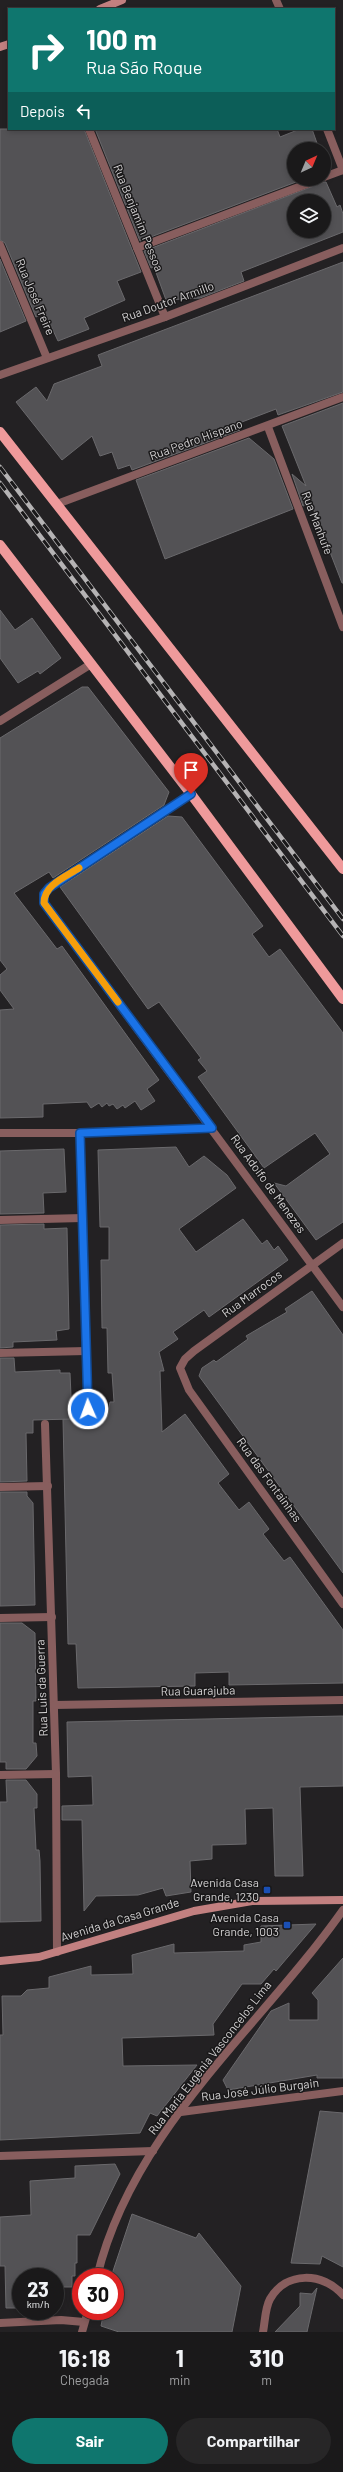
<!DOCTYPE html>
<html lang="pt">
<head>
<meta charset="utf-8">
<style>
	:root { --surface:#1a191a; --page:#272627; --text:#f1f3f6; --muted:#9fa0a2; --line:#383839; --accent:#0f766e }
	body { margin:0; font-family:Barlow,sans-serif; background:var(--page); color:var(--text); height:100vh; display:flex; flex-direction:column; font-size:15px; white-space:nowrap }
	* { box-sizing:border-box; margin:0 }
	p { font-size:13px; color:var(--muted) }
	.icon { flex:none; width:22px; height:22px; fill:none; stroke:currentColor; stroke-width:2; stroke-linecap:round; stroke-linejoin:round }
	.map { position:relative; height:2332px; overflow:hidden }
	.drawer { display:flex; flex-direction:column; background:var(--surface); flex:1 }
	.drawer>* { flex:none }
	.banner { position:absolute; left:8px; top:8px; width:327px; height:122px; border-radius:0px; box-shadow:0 2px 6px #0003,0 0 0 1px var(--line); background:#0f766e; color:#fff; overflow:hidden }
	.needle { width:26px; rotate:44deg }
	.controls { position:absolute; left:287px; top:142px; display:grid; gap:8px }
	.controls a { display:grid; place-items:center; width:44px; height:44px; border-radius:50%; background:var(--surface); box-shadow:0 2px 6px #0003,0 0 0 1px var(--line); font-size:20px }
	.speed { position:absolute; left:12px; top:2268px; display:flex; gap:8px; font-size:20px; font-weight:700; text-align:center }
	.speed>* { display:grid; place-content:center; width:52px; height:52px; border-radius:50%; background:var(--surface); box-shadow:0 2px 6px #0003,0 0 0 1px var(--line); line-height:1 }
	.speed small { font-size:10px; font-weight:400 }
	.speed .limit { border:6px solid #d22; background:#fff; color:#111 }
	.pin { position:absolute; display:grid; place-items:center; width:34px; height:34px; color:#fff; margin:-41px -17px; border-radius:50% 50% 50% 0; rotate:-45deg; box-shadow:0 0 4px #0007 }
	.pin .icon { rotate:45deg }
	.me { position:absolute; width:44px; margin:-22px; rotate:358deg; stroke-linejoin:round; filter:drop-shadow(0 0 3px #0008) }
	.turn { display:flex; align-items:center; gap:14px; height:84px; padding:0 12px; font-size:18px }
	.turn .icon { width:52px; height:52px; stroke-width:2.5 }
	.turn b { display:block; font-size:28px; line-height:34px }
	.then { display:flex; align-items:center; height:38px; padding:0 12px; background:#0003; gap:8px; font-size:15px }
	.eta { display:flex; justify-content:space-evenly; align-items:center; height:68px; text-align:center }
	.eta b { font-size:24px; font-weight:700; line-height:28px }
	.primary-button { display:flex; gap:8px; margin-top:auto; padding:8px 12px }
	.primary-button a { flex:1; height:46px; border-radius:24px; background:var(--accent); color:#fff; font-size:16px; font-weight:700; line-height:46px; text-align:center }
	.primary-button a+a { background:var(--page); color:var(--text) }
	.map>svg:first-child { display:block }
	.building { fill:#535255; stroke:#6a696c; fill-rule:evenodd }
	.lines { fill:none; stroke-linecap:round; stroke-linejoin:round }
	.street { stroke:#885e5e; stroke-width:8 }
	.secondary { stroke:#c28080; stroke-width:8 }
	.primary { stroke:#ef9a9b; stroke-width:10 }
	.rail-casing { stroke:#b5b3b4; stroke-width:4.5 }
	.rail { stroke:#191819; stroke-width:3; stroke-dasharray:9; stroke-linecap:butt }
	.route-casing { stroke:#114b97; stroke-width:10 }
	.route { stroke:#1a73e8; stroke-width:7 }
	.slow { stroke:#f59e0b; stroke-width:7 }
	.transit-dot { fill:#1a4fb4; stroke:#191819; stroke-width:1.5 }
	.labels { text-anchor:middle; stroke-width:3; stroke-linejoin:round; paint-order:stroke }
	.street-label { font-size:12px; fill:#d3d1d2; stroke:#191819 }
	.poi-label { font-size:12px; fill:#d3d1d2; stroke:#191819; text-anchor:end }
</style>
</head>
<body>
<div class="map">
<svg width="343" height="2332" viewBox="0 0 343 2332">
	<rect width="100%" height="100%" fill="#232123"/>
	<g class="building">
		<path d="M0 129H84L141 272 117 281 125 300 84 318 89 329 58 341 45 313 36 317 5 243 0 240Z"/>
		<path d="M95 129H277L280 137 300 129H312L319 149H294V179H304L140 241Z"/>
		<path d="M324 182H326L337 207 340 205 343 214V232L241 272 244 281 200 298 166 300 154 267 151 268 144 251ZM294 201H324V231H294Z"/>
		<path d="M0 259 26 321 0 332Z"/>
		<path d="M343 262V392L278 415 276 409 234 425 240 430 132 470 130 465 118 469 112 452 100 456 92 436 62 460 16 402 36 387 47 401 54 384 102 366 98 355Z"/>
		<path d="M343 403V583H342L311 503 303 506 292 474 306 486 282 426Z"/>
		<path d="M249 438 274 459 293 509 165 559 136 480Z"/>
		<path d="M0 610 15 630 32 618 61 658 40 674 38 671 18 683 0 658Z"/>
		<path d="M82 687H88L169 792 164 805 53 878 49 872 14 893 57 949 62 946 159 1080 147 1089 155 1101 141 1110 135 1101 125 1108 123 1105 117 1109 113 1104 109 1106 107 1103 102 1107 99 1103 91 1108 87 1102 43 1104V1117L0 1118V1010L14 1009 0 990V975L7 969 0 960V738Z"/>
		<path d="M168 816 182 817 263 926 252 934 269 957 280 949 343 1033V1222L316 1240 274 1183 286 1186 330 1154 315 1133 264 1168 198 1077 207 1071 198 1060 201 1058 159 1002 148 1009 60 887Z"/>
		<path d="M176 1147 189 1167 204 1156 227 1175 236 1188 179 1229 196 1252 243 1219 262 1244 267 1240 274 1250 278 1246 288 1260 209 1317 204 1310 173 1332 178 1339 159 1352 164 1371H160L162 1432 185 1414 229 1474 218 1483 239 1510 249 1502 269 1529 263 1534 284 1561 290 1557 343 1630V1683L229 1685V1672L195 1673V1686L78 1688 76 1644H68L63 1419 105 1418V1412H108L110 1402H114L112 1373H108L107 1328H102L101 1260H109V1227H100L98 1150Z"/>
		<path d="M64 1149 66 1192 43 1193 44 1213 0 1214V1151Z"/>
		<path d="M44 1224V1229L67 1228 69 1329 56 1331 57 1340 13 1342V1347L0 1348V1225Z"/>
		<path d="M312 1291 343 1335V1573L199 1376 202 1368 214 1360 216 1362 248 1339 246 1336 287 1312 285 1309Z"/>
		<path d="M0 1358H14L15 1372 60 1370V1373H70L72 1419 33 1420V1433H26L27 1481 0 1482Z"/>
		<path d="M0 1492H27V1496L33 1503 35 1605 0 1606Z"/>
		<path d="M0 1623H22L35 1633 36 1701H33V1743H36L37 1756 26 1769H6V1762H0Z"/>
		<path d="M343 1716V1786L300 1787 303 1876H275L273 1808 245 1809 246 1844 212 1845V1859L190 1861 191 1892 166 1896 163 1888 138 1895 96 1896 84 1911 82 1820H62V1806L93 1805 92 1776 68 1777 67 1722Z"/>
		<path d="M6 1780H26L37 1794V1808H34L36 1850H39L40 1861 41 1921 0 1922V1802H7Z"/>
		<path d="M316 1924 276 1971 274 1969 261 1984H242L213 2024 214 2035 122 2038 123 2066 197 2065 157 2116 150 2113 140 2133 0 2140V2035H3L2 1996H21L27 1990 49 1988V1977L91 1966V1975L133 1974 132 1955 174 1944V1953L244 1951V1945L261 1942V1926Z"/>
		<path d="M343 1958V2078H317V2075L228 2090 223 2080 271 2011 289 2003V2020H318V2000L312 1993Z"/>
		<path d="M320 2111 343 2113V2267L322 2256 320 2264 291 2263Z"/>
		<path d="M115 2164 120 2174 90 2235H77V2263H75V2276H72V2287H55V2277H21V2308H6L5 2266H0V2217L31 2215 30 2181 75 2178V2166Z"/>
		<path d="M132 2214 196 2238 199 2233 241 2286 232 2332H119L101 2326 104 2311H115V2277H111Z"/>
		<path d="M317 2288 307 2332H275L300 2306V2293L312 2294Z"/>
	</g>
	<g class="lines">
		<g class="street">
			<path d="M276 0 280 9"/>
			<path d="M89 129 165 317"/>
			<path d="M327 129 343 170"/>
			<path d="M324 177 343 170"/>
			<path d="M0 245 47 358"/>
			<path d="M137 248 320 179"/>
			<path d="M0 375 165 317 343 248"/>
			<path d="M268 427 343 627"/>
			<path d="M57 504 343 397"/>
			<path d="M0 721 91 664"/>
			<path d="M191 794 49 888 44 894V903L343 1307"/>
			<path d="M0 1133H80L212 1128"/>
			<path d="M80 1133 88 1409"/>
			<path d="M0 1220 83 1218"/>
			<path d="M343 1243 194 1351 185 1359 180 1368 189 1390 343 1604"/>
			<path d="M0 1353 86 1351"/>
			<path d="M45 1424 56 1774 57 1952"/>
			<path d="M0 1487 48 1486"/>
			<path d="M0 1618 52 1617"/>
			<path d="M54 1705 343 1700"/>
			<path d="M0 1775 56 1774"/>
			<path d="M181 2112 343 2091"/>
			<path d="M0 2156 153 2151"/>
			<path d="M97 2277C132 2130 259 2029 343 1910"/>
			<path d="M0 2323 61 2320 84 2322"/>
			<path d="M82 2332 88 2311"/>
			<path d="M263 2332C265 2322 265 2308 270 2299 286 2271 323 2272 343 2295"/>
		</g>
		<g class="secondary">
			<path d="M100 9 122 0"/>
			<path d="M0 47 9 44"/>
			<path d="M0 1961 39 1957 194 1911 252 1901 343 1900"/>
		</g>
		<g class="primary">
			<path d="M0 432 343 869"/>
			<path d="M0 545 191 794 343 999"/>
		</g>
		<g class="rail-casing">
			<g id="rail">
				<path d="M0 467 343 919"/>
				<path d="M0 483 343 936"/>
			</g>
		</g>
		<use href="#rail" class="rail"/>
	</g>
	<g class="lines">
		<g class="route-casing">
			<path id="route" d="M88 1409 80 1133 212 1128 44 903V894L49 888 191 794"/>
		</g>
		<use href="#route" class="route"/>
		<path class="slow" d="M79 868C65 877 44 885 44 903L118 1002"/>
	</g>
	<g class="transit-dot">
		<rect x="263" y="1886" width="8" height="8" rx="2"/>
		<rect x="283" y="1921" width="8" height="8" rx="2"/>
	</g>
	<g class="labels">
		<g class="street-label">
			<text transform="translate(138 218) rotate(68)" y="4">Rua Benjamim Pessoa</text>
			<text transform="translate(35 297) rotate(67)" y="4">Rua José Freire</text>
			<text transform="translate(168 302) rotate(-20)" y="4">Rua Doutor Armillo</text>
			<text transform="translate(196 440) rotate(-20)" y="4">Rua Pedro Hispano</text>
			<text transform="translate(317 523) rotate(69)" y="4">Rua Manhufe</text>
			<text transform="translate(268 1184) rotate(54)" y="4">Rua Adolfo de Menezes</text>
			<text transform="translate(252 1294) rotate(-36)" y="4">Rua Marrocos</text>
			<text transform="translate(269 1480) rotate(54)" y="4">Rua das Fontainhas</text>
			<text transform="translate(42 1688) rotate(-92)" y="4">Rua Luis da Guerra</text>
			<text transform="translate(198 1691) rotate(-1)" y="4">Rua Guarajuba</text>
			<text transform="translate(120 1920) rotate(-17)" y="4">Avenida da Casa Grande</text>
			<text transform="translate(210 2058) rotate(-52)" y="4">Rua Maria Eugênia Vasconcelos Lima</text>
			<text transform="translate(260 2090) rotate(-7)" y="4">Rua José Júlio Burgain</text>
		</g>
		<g class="poi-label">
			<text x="259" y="1887">Avenida Casa<tspan x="259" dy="14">Grande, 1230</tspan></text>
			<text x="279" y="1922">Avenida Casa<tspan x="279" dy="14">Grande, 1003</tspan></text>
		</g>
	</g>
</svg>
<div class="controls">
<a><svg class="needle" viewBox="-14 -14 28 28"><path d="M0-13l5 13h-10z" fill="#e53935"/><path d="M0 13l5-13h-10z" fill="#9fa0a2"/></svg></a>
<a><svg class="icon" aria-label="layers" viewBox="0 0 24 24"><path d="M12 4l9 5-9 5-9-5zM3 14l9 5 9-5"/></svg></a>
</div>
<div class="speed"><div>23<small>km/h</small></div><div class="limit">30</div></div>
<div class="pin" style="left:191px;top:794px;background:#d93025"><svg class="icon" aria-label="arrive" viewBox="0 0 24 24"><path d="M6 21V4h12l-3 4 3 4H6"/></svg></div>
<svg class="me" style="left:88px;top:1409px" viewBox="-20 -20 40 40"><circle r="17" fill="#1a73e8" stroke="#fff" stroke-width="3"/><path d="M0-11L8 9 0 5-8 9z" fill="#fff"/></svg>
<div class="banner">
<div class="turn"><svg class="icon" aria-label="right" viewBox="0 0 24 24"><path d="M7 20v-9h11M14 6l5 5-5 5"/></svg><div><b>100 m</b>Rua São Roque</div></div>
<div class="then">Depois<svg class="icon" aria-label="left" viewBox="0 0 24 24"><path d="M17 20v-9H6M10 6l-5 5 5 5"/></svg></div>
</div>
</div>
<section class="drawer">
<div class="eta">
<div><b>16:18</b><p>Chegada</p></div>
<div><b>1</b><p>min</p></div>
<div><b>310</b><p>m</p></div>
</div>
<div class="primary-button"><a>Sair</a><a>Compartilhar</a></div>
</section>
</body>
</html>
